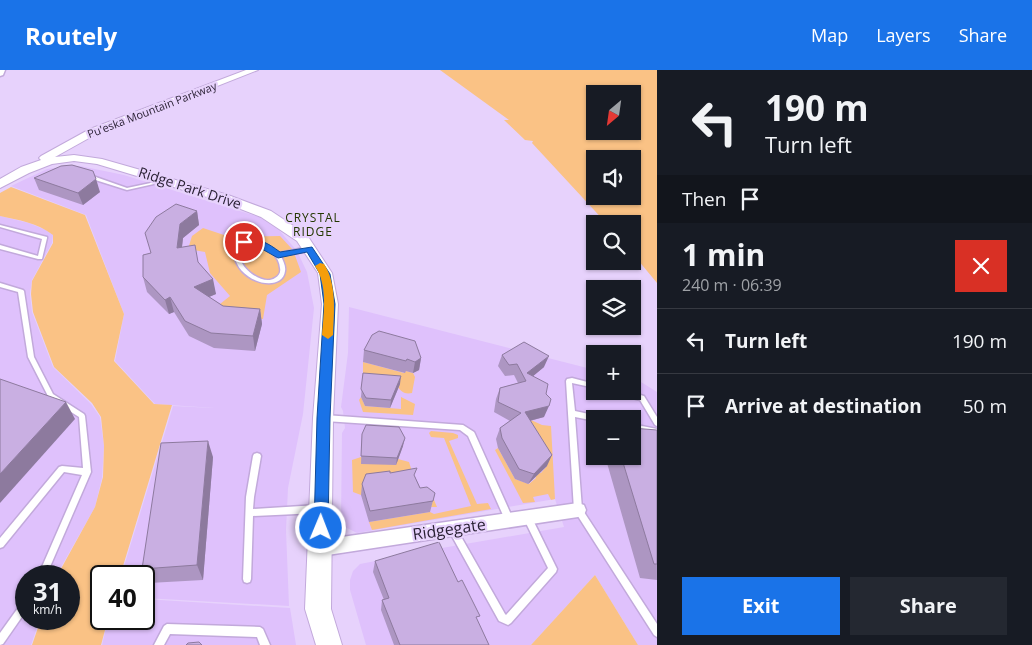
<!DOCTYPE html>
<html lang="en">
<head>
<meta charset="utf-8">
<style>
	:root { --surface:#171b24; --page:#242831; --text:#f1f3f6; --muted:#9ea1a6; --line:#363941; --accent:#1a73e8 }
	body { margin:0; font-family:"Open Sans",sans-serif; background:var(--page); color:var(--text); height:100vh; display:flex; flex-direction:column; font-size:19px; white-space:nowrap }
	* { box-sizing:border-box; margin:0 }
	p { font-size:16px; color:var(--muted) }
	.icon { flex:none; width:28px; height:28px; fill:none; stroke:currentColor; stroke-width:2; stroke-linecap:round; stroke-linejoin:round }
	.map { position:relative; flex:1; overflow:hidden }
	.drawer { display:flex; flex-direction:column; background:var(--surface); width:375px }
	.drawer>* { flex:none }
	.top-card { background:#171b24; color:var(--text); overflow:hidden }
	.needle { width:32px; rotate:209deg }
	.buttons { position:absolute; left:586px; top:15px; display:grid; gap:10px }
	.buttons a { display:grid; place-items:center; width:55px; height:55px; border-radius:0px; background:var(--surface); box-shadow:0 1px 4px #0004; font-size:25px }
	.speed { position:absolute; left:15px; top:495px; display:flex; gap:10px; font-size:25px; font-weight:700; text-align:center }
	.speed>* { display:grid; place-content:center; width:65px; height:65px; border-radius:50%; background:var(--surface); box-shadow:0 1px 4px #0004; line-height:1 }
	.speed small { font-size:12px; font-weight:400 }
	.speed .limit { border:2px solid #111; border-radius:8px; background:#fff; color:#111 }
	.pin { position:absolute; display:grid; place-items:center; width:42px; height:42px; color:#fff; margin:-21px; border:2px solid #fff; border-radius:50%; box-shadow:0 1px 5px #0007 }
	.me { position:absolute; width:55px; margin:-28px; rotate:1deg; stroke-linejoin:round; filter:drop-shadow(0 0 4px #0008) }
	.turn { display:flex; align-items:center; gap:18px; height:105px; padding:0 25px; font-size:22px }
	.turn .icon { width:65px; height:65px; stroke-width:2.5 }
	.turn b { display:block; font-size:35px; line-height:42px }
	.then { display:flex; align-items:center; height:48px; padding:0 25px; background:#0003; gap:10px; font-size:19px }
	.round { display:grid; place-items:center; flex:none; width:52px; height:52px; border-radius:0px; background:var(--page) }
	.headline { display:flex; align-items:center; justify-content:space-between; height:85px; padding:0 25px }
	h1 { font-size:30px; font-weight:700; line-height:38px }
	.action { display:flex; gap:10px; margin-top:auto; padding:10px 25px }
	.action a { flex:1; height:58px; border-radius:0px; background:var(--accent); color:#fff; font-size:20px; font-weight:700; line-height:58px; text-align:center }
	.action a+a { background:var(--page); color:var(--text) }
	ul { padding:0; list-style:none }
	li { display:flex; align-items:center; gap:15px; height:65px; padding:0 25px; border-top:1px solid var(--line) }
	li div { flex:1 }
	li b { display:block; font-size:19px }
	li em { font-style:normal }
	header { display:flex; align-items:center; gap:30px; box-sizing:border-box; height:70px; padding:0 25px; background:var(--accent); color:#fff }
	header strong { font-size:24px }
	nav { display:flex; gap:28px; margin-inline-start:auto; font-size:18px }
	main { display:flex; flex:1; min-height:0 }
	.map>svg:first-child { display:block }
	.built { fill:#dfc1fc; fill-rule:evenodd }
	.green { fill:#fac285; fill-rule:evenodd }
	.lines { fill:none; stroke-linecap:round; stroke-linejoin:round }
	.lane-casing { stroke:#c2a9db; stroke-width:3 }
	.street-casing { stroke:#c2a9db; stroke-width:3 }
	.secondary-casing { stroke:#c2a9db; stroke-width:2 }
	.lane { fill:#fff; fill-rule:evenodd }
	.street { fill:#fff; fill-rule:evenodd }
	.secondary { fill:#fff; fill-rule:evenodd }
	.wall { fill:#ad96c2 }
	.shaded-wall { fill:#8d7a9e }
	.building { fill:#c9afe2; stroke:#8d7a9e }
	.route { fill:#1a73e8; stroke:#114b97 }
	.slow { fill:#f59e0b }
	.labels { text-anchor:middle; stroke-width:4.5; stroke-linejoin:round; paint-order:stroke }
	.far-street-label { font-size:11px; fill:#281f32; stroke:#e7d2fc }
	.far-neighbourhood-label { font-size:12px; letter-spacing:1px; fill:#243700; stroke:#e7d2fc }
	.street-label { font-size:14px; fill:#281f32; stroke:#e7d2fc }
	.near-street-label { font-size:16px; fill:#281f32; stroke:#e7d2fc }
</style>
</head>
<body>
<header>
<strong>Routely</strong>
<nav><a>Map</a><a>Layers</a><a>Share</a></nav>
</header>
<main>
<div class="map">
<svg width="657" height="575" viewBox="0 0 657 575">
	<rect width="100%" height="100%" fill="#e7d2fc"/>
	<g class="built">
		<path d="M68 96H80L124 105 259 147 279 160 297 181 307 202 314 238 303 344 288 418 286 460 289 536 144 528V506H121L173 336 214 338 155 334 115 291 124 244 86 145 11 116 47 99Z"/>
		<path d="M0 146 29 153 46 160 53 165 52 173 32 210 30 224 32 242 53 297 91 334 100 347 104 376 102 408 95 437 56 506H26V549H40L31 575H0Z"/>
		<path d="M349 237 595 300V321H632L633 310 641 312 657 322V575H638L595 505 531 575H366L350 520V510L353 501 360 494 442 478 564 457 555 429 357 463 345 457 341 450 342 363 345 358 343 341 341 337 348 283ZM595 349H632V386H595Z"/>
		<path d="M144 529 290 538 296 575H102L108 549H144Z"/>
	</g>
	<g class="green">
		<path d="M440 0H657V213L633 184 632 154H607L532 73 533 71 525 70 504 50H509ZM595 24H632V61H595ZM595 89H632V126H595Z"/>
		<path d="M11 117 85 145 124 244 114 291 154 334 172 335 120 506H101V549H108L101 575H32L41 549H69V506H57L95 437 103 407 104 376 101 347 92 333 54 297 33 242 31 224 32 211 53 173V165C38 153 18 150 0 146V123Z"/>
		<path d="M203 158 230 167 280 166 293 180 301 202 267 225 263 249 230 246 215 238 230 226 210 203 205 182 188 179 192 166Z"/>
		<path d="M363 292 404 303 406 301 413 303 415 307 412 323C403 325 400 320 395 313L363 311Z"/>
		<path d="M361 327 365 336 401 339V327L415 334 413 345 363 342 359 330Z"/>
		<path d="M531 350 542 355 551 356 555 429 551 430 548 424 533 427 535 432 523 433 495 380 498 378 515 409 529 414 536 408 534 404 541 403 547 396 512 353Z"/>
		<path d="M431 361 453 363 458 365V368L449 371 477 434 488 433 491 439 372 460 369 452 430 442 434 444 471 436 444 368 431 367 429 363Z"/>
		<path d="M361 387 398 389 409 392 419 423 434 430 437 437H431L432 434 365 415 361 425 353 422 352 390Z"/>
		<path d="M595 505 638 575H531Z"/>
	</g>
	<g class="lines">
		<g class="lane-casing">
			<g id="lane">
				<path d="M86 105H90L127 118 165 110 167 111 127 120 86 107Z"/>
				<path d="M0 155 47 167V168L42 189H38L0 179V175L38 186 42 169 0 157Z"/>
				<path d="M248 171C260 171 269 176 279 183L309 177 312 179 309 181 281 186C283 191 286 196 285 201 282 226 228 210 235 176ZM248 174C262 174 279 183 280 198 281 202 279 206 275 208 265 215 247 203 242 193 239 188 240 183 240 178Z"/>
				<path d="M0 213 23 220 24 221 34 287 53 324 84 344 85 346 91 402 46 506H38L82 405 64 402 3 477 0 478V468L59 397 62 396 83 398 79 347 49 328 28 287 18 222 0 217Z"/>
				<path d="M572 308 595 314V318L572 313 575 341 598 346 600 347 601 349H595V351L575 347 582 439 657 554V567L654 565 574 440 566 311 567 309Z"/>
				<path d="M613 321H626L644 326 657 347V356L655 355 640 330 614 323Z"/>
				<path d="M325 345 463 355 474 362 475 364 513 449 512 452 509 453 506 452 468 366 460 360 325 351 323 350 322 348 323 346Z"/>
				<path d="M632 354 657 359V365L632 360Z"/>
				<path d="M257 383 260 384 261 386 254 427 253 439 318 435 321 436 322 439 321 442 318 443 253 446 251 509 250 512 247 513 244 512 243 509 246 427 253 386 254 384Z"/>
				<path d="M528 445 531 446 557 499 556 502 511 553 508 555 499 551 448 459 449 456 452 455 455 456 505 544 506 545 548 498 524 449 525 446Z"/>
				<path d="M26 530V541L3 574 0 575V563L23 531Z"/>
				<path d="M167 554 260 557 263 559 270 575H260L257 567 170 564 164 575H154L164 556Z"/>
			</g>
		</g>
		<g class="street-casing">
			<g id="street">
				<path d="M0 0H5L3 5 0 6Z"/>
				<path d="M578 433 584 435 586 440 584 445 578 447 321 486 315 484 313 478 315 472 321 470Z"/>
			</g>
		</g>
		<g class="secondary-casing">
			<path id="secondary" d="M246 0H258L98 63 55 87 74 85 102 89 228 125 271 141 307 165 332 203 338 234 333 348 331 539 342 575H316L305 539 313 348 322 234 318 203 297 171 261 147 220 131 97 94 74 91 52 94 29 103 0 118V109L21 97 41 90 39 88 41 86 90 59Z"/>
		</g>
		<use href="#lane" class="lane"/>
		<use href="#street" class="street"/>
		<use href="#secondary" class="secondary"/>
	</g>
	<g class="wall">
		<path d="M34 108 100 122 83 135 39 120Z"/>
		<path d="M197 141 199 155 183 168 182 177 199 193 216 224 209 227 223 236 260 239 262 254 255 281 214 278 189 266 174 242 169 244 147 222 143 207 151 183Z"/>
		<path d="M364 280 421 288 419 300 413 303 406 301 405 303 363 292Z"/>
		<path d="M502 285 544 297 533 306 546 324 544 347 530 351 547 396 528 414 515 409 498 378 496 369 500 358 510 351 494 342 496 329 500 318 518 313 514 305 505 306 498 296Z"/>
		<path d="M363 303 400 314 390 338 365 336 361 327Z"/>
		<path d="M657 360V510L640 508 605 386H632Z"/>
		<path d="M362 364 403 376 396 395 361 394Z"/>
		<path d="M213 387 203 510 149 513 142 499Z"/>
		<path d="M390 403 415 407 420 418 435 423 430 442 369 452 361 425 362 414Z"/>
		<path d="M375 491 477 550 489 575H394L381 540 382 530H384L373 502Z"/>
	</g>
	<g class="shaded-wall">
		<path d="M96 109 100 122 83 135 78 123Z"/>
		<path d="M197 141 199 155 183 168 180 193 177 178 180 154Z"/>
		<path d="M213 209 216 224 197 232 194 217Z"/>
		<path d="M170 227 174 242 169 244 165 230Z"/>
		<path d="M260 239 262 254 255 281 253 266Z"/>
		<path d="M549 286 544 297 526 312 527 303Z"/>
		<path d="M421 288 419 300 413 303 415 292Z"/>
		<path d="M401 306 400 314 390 338 391 330Z"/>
		<path d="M66 332 75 349 0 433V404Z"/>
		<path d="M549 336 544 347 521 353 525 342Z"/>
		<path d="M405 368 403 376 396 395 397 388Z"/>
		<path d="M208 371 213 387 203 510 197 495Z"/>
		<path d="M552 385 547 396 528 414 534 404Z"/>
	</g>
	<g class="building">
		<path d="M72 95 93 101 96 109 78 123 34 108 61 96Z"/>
		<path d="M176 134 197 141 180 154 177 178 195 175 198 192 213 209 194 217 223 236 260 239 253 266 211 263 185 251 170 227 165 230 143 207V185L151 183 145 163 156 147Z"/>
		<path d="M379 261 415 271 421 288 415 292 407 289 406 291 364 280 372 265Z"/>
		<path d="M524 272 549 286 527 303 548 314 546 324 551 329 549 336 525 342 552 385 534 404 519 399 502 368 500 358 521 343 498 332 500 318 526 311 517 294 509 295 502 285Z"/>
		<path d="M363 303 401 306 391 330 366 328 361 319Z"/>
		<path d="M0 309 66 332 0 404Z"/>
		<path d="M366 355 399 357 405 368 397 388 361 386 362 364Z"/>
		<path d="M632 358 657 360V494H654L621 386H632Z"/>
		<path d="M208 371 197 495 142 499 161 373Z"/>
		<path d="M417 398 414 405 420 418 427 417 435 423 433 431 370 441 362 414 366 404 390 401V403Z"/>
		<path d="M439 472 458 512 462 510 480 546 476 547 489 575H400L382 530 389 528 375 491Z"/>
		<path d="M199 572 202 575H186L188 573Z"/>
	</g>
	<path class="route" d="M244 169C259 168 268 173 280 182L312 177 330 204 335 234 330 348 328 458 326 463 321 465 316 463 314 458 317 348 324 234 320 204 307 182 278 188 253 174H241L240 172Z"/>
	<path class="slow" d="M320 193 324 194C337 214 334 242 333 265L328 269 322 265C324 243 328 215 315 196Z"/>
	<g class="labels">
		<g class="far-street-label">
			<text transform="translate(152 40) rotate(-21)" y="4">Pu'eska Mountain Parkway</text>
		</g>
		<g class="far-neighbourhood-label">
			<text x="313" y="152">CRYSTAL<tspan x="313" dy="14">RIDGE</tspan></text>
		</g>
		<g class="street-label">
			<text transform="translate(190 118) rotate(18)" y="5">Ridge Park Drive</text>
		</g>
		<g class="near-street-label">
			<text transform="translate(449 459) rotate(-8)" y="6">Ridgegate</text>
		</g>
	</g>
</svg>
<div class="buttons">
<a><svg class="needle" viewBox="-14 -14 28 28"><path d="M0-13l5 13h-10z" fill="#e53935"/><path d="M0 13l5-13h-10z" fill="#9ea1a6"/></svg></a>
<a><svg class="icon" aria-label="sound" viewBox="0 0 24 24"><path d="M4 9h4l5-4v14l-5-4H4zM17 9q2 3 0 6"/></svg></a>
<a><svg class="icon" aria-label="search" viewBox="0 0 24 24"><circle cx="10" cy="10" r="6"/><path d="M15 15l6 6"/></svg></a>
<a><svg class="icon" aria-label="layers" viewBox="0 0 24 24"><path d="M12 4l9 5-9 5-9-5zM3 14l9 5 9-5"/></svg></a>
<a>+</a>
<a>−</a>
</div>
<div class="speed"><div>31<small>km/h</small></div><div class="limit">40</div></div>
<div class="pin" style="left:244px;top:172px;background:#d93025"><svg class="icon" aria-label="arrive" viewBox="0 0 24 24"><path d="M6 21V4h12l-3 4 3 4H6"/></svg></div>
<svg class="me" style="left:321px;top:458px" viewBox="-20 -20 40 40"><circle r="17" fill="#1a73e8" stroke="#fff" stroke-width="3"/><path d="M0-11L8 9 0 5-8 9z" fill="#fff"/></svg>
</div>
<section class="drawer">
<div class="top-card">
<div class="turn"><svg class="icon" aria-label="left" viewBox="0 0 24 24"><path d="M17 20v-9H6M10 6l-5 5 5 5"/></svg><div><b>190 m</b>Turn left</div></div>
<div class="then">Then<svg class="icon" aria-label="arrive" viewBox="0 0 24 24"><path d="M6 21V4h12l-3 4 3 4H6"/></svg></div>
</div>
<div class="headline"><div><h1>1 min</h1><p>240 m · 06:39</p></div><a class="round" style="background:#d93025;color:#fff"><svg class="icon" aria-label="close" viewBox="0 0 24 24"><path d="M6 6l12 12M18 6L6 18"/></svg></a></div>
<ul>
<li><svg class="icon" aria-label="left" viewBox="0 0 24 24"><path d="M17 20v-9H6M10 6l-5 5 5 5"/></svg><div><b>Turn left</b></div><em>190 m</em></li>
<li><svg class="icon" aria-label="arrive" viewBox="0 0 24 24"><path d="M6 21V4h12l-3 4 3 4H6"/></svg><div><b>Arrive at destination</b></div><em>50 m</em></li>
</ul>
<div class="action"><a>Exit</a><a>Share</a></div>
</section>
</main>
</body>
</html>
